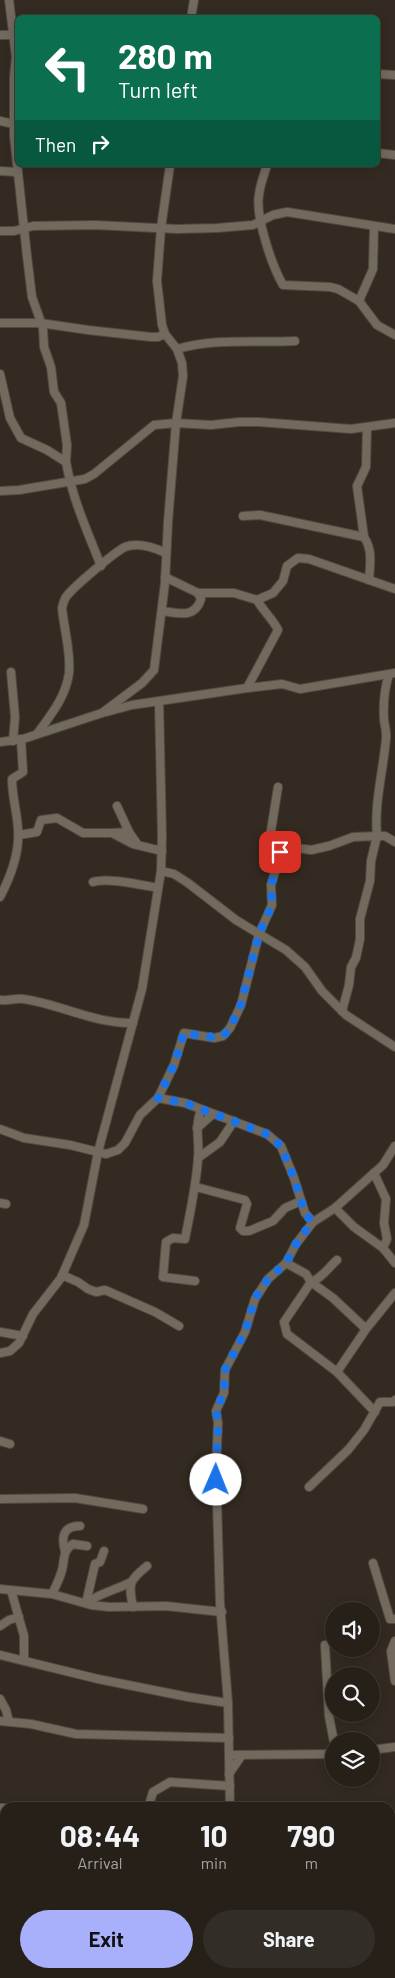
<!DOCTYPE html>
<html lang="en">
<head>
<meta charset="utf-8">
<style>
	:root { --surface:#262019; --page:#322d26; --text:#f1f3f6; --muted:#a4a3a2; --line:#423e38; --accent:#a8b0fc }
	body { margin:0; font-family:Barlow,sans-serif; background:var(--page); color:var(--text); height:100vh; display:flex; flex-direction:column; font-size:19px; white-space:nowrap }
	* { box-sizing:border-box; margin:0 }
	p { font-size:16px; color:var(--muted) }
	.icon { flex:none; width:28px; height:28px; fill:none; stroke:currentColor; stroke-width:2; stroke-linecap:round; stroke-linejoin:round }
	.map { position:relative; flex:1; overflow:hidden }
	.side { position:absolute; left:0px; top:1802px; width:395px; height:176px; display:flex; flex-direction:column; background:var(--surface); border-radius:15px 15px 0 0; box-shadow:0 2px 12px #0003,0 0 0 1px var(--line) }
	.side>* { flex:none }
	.top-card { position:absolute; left:15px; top:15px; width:365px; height:152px; border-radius:8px; box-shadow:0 2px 12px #0003,0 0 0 1px var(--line); background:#0b6e4f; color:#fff; overflow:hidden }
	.controls { position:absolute; left:325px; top:1602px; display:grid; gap:10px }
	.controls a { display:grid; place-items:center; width:55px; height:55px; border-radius:50%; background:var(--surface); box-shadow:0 2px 12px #0003,0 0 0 1px var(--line); font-size:25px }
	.pin { position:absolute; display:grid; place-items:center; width:42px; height:42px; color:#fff; margin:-21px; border-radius:10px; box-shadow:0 2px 8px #0006 }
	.me { position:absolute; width:55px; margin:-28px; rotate:1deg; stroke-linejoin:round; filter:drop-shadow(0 0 4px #0008) }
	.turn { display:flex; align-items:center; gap:18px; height:105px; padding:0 20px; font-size:22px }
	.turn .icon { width:65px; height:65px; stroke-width:2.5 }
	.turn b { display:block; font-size:35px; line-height:42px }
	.then { display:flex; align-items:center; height:48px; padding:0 20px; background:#0003; gap:10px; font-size:19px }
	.eta { display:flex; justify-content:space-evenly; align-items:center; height:85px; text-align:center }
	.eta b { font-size:30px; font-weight:700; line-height:35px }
	.cta { display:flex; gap:10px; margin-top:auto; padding:10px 20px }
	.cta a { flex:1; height:58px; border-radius:30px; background:var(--accent); color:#111; font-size:20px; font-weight:700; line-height:58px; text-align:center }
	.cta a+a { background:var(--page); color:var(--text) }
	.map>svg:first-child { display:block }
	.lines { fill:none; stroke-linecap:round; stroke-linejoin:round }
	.street-casing { stroke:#504a40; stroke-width:10 }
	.street { stroke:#736a5e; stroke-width:8 }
	.route { stroke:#1a73e8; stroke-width:9; stroke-dasharray:0 16.2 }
</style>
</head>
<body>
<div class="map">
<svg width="395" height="1978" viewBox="0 0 395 1978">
	<rect width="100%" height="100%" fill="#332b21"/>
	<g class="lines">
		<g class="street-casing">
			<g id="street">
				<path d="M9 0 16 57 14 77V136L27 256 32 297 43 328 44 347 51 367 54 392 61 403 67 445 66 462"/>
				<path d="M191 18 194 0"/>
				<path d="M0 35H12"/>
				<path d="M378 74 395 75"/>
				<path d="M0 121 18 125"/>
				<path d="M378 153 395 155"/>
				<path d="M267 165C264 175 260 185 259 195 255 216 272 266 283 285L330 287 338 289 359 301 377 325 395 335"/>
				<path d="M0 171 18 172"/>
				<path d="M0 231H14L33 226 95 225 177 229 217 228 253 225 273 215 287 212 395 229"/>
				<path d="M359 301 373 269 374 227"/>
				<path d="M0 323H40L88 330 151 337H158L165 334"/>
				<path d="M177 349C216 338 255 343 295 341"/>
				<path d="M0 374 10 418 21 438 47 450 66 462C73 501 87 530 101 566"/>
				<path d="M0 491 19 490 85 479 94 474 154 425 176 423 211 425 239 422H259L351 429 395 423"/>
				<path d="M243 516 260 515 364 537C373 550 370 565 369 580"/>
				<path d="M364 537 357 486 366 467 367 427"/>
				<path d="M165 577 198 593H234L257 600 273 593 283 581 287 566 298 558 309 559 395 589"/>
				<path d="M162 611C178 613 195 619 201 599L198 593"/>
				<path d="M11 672 15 717 13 741"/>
				<path d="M389 674C384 690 383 704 384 720 385 727 387 733 386 739 383 772 374 803 377 836H385L395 842"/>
				<path d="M247 688 278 630C273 619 263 611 257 600"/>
				<path d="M159 701 162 836 161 871 174 874 188 883 236 920 286 950 305 967 322 991 346 1015 395 1047"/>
				<path d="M106 712 132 705 247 688 282 684 300 689 395 673"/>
				<path d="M37 734C50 716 66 697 69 673 71 652 64 629 62 608 63 604 64 600 66 597 72 588 116 551 125 547 138 542 155 548 166 553"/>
				<path d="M0 742 23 739 102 713 142 683 154 670 165 583 168 522 176 423 183 376 182 363 177 349 165 334 162 325 157 281 161 228 170 165"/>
				<path d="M117 806 129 832"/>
				<path d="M19 835 37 832 41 820 57 818 83 833H112"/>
				<path d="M138 845 129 832 112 833 133 844 162 851"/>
				<path d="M278 860 270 837 278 787"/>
				<path d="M93 882C108 877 141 885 158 888"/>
				<path d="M0 897C11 876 20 853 18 829 17 812 12 796 12 779L23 772 21 739"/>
				<path d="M0 1000C8 1001 15 998 23 999 61 1004 94 1024 133 1023"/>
				<path d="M158 1098 185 1103 267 1134 281 1146 294 1178 305 1213 313 1222"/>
				<path d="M197 1128 213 1114"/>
				<path d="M0 1129 24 1138 70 1145 106 1154 118 1150 125 1143 140 1115 158 1098 174 1065 184 1033 214 1038 223 1036 230 1028 241 1005 259 934 272 905 271 885 283 846 311 850 329 846 353 837 377 836 371 861 370 881 360 919V939L356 958 351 967 349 985 342 1011"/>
				<path d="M198 1158 220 1142 234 1121"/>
				<path d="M196 1187 245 1200 247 1204 240 1228 243 1231H249L273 1221 285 1208 301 1201"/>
				<path d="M0 1203 6 1204"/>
				<path d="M335 1208 354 1227 383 1248 387 1239 384 1223 386 1199 374 1173"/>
				<path d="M383 1248 395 1263"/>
				<path d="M286 1263 306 1274 311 1282C322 1278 328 1268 337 1260"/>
				<path d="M62 1275 78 1282 88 1289 96 1292 105 1290 155 1312 179 1326"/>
				<path d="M195 1281 163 1277 166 1242 173 1238 185 1239C190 1213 196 1186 198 1159 200 1142 194 1126 201 1110"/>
				<path d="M366 1329 333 1298 311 1282 284 1322 287 1334 337 1372 366 1329 395 1293"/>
				<path d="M0 1332 23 1336"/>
				<path d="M0 1353 10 1351 19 1343 33 1314 61 1278 84 1225 98 1152 142 989 161 871"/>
				<path d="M337 1372 375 1412"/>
				<path d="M0 1441 10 1444"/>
				<path d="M309 1487 348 1450 364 1430 380 1402H393L395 1400"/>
				<path d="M0 1499 75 1498 143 1509"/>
				<path d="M65 1551C61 1537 63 1526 80 1526"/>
				<path d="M373 1563 390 1619H395"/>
				<path d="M0 1589 52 1594 91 1605 109 1607 166 1606 222 1612"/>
				<path d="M11 1590 24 1636V1660"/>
				<path d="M52 1594C56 1586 60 1578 62 1570 65 1559 62 1551 73 1544L87 1546"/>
				<path d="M86 1603 95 1564 100 1562 104 1551"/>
				<path d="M86 1603C100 1593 116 1590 131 1582"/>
				<path d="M133 1607C128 1583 129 1581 147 1566"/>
				<path d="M0 1626 9 1620 19 1617"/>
				<path d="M395 1641 391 1651 395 1681"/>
				<path d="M325 1645 329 1716 334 1742"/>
				<path d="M0 1655 98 1679 188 1697 228 1703"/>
				<path d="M0 1699 6 1710 9 1722"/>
				<path d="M0 1721 31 1724 76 1734 229 1738"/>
				<path d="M371 1750 395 1747"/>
				<path d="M229 1755 334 1754"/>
				<path d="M229 1774 242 1755"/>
				<path d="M0 1808H5"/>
				<path d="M148 1808 153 1792 170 1782 230 1786"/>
				<path d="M230 1808 228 1703 220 1603 216 1468 218 1423 216 1411 224 1393 225 1370 245 1332 255 1299 268 1279 286 1263 296 1244 313 1222 335 1208 374 1173 383 1165 395 1146"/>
				<path d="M0 1840 5 1839"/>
				<path d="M202 1974 207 1978"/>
				<path d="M297 1974 301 1978"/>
				<path d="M86 1978 89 1974"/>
				<path d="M100 1978H107"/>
				<path d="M232 1978 233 1974"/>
			</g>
		</g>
		<use href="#street" class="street"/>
	</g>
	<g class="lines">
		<path class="route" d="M216 1480 218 1423 216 1410 224 1393 225 1370 245 1332 255 1298 268 1279 286 1263 296 1244 312 1222 305 1213 294 1178 281 1146 267 1134 185 1103 158 1098 174 1065 184 1033 208 1037 223 1036 230 1028 241 1004 259 934 272 905 271 886 280 852"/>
	</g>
</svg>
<div class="controls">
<a><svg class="icon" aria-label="sound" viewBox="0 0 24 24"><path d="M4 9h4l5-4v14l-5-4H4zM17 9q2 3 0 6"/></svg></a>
<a><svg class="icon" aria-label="search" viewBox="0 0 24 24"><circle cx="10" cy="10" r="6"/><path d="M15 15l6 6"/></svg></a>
<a><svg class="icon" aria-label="layers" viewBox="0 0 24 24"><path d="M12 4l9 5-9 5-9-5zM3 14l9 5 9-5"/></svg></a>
</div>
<div class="pin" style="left:280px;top:852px;background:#d93025"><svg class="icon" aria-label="arrive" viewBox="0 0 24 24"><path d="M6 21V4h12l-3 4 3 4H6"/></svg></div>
<svg class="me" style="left:216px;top:1480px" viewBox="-20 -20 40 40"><circle r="19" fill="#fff"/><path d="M0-13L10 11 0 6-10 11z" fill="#1a73e8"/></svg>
<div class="top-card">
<div class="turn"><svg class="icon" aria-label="left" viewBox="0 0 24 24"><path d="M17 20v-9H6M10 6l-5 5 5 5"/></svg><div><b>280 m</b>Turn left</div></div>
<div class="then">Then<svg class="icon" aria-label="right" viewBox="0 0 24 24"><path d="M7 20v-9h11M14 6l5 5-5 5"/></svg></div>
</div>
<section class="side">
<div class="eta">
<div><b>08:44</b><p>Arrival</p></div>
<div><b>10</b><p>min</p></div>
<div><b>790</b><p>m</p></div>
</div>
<div class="cta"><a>Exit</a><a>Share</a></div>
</section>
</div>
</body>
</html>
